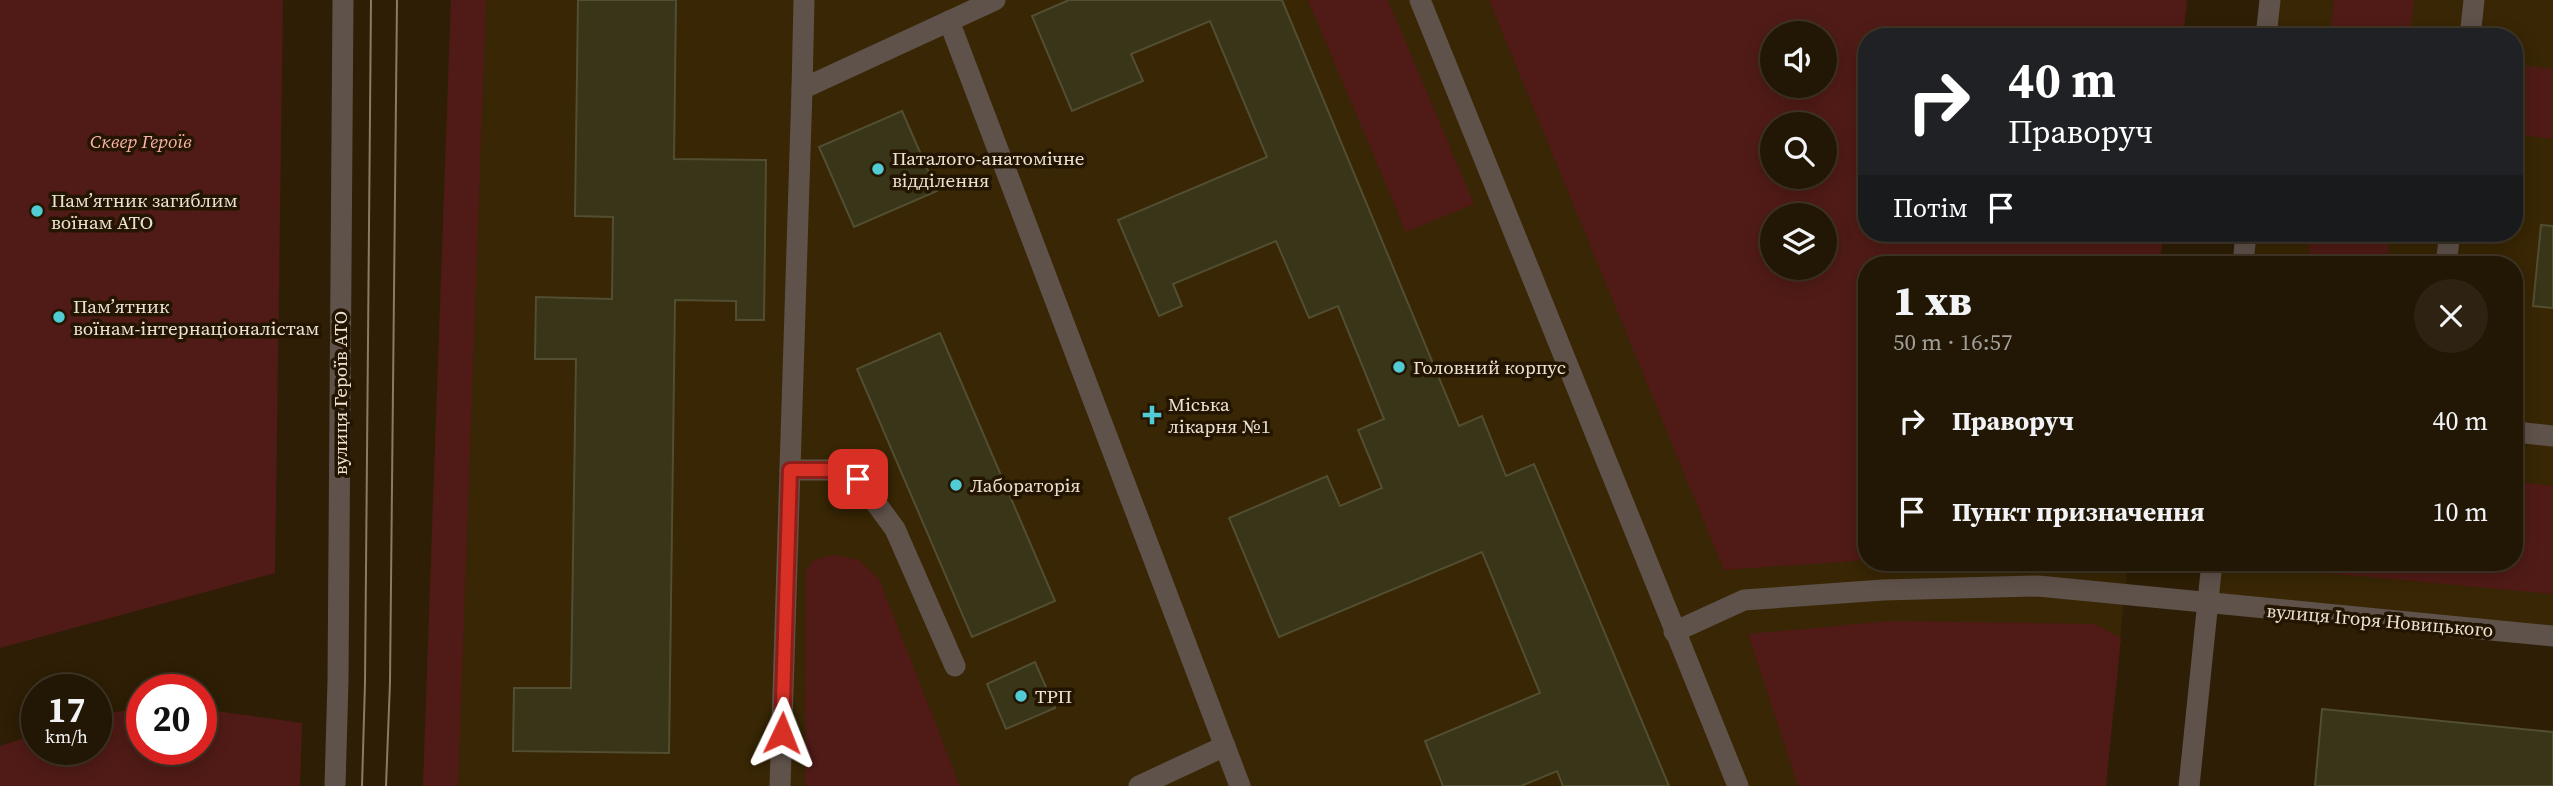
<!DOCTYPE html>
<html lang="uk">
<head>
<meta charset="utf-8">
<style>
	:root { --surface:#221604; --page:#2e2313; --text:#f1f3f6; --muted:#a29f9a; --line:#3f3526 }
	body { margin:0; font-family:"Source Serif 4",serif; background:var(--page); color:var(--text); height:100vh; display:flex; flex-direction:column; font-size:26px; white-space:nowrap }
	* { box-sizing:border-box; margin:0 }
	p { font-size:23px; color:var(--muted) }
	.icon { flex:none; width:38px; height:38px; fill:none; stroke:currentColor; stroke-width:2; stroke-linecap:round; stroke-linejoin:round }
	.map { position:relative; flex:1; overflow:hidden }
	.drawer { position:absolute; left:1858px; top:256px; width:665px; height:315px; display:flex; flex-direction:column; background:var(--surface); border-radius:28px; box-shadow:0 4px 18px #0003,0 0 0 2px var(--line) }
	.drawer>* { flex:none }
	.banner { position:absolute; left:1858px; top:28px; width:665px; height:214px; border-radius:28px; box-shadow:0 4px 18px #0003,0 0 0 2px var(--line); background:#202124; color:#fff; overflow:hidden }
	.controls { position:absolute; left:1760px; top:21px; display:grid; gap:14px }
	.controls a { display:grid; place-items:center; width:77px; height:77px; border-radius:50%; background:var(--surface); box-shadow:0 4px 18px #0003,0 0 0 2px var(--line); font-size:35px }
	.speed { position:absolute; left:21px; top:674px; display:flex; gap:14px; font-size:35px; font-weight:700; text-align:center }
	.speed>* { display:grid; place-content:center; width:91px; height:91px; border-radius:50%; background:var(--surface); box-shadow:0 4px 18px #0003,0 0 0 2px var(--line); line-height:1 }
	.speed small { font-size:18px; font-weight:400 }
	.speed .limit { border:10px solid #d22; background:#fff; color:#111 }
	.pin { position:absolute; display:grid; place-items:center; width:60px; height:60px; color:#fff; margin:-30px; border-radius:14px; box-shadow:0 4px 10px #0006 }
	.me { position:absolute; width:77px; margin:-38px; rotate:2deg; stroke-linejoin:round; filter:drop-shadow(0 0 5px #0008) }
	.turn { display:flex; align-items:center; gap:24px; height:147px; padding:0 35px; font-size:32px }
	.turn .icon { width:91px; height:91px; stroke-width:2.5 }
	.turn b { display:block; font-size:49px; line-height:60px }
	.then { display:flex; align-items:center; height:66px; padding:0 35px; background:#0003; gap:14px; font-size:26px }
	.round { display:grid; place-items:center; flex:none; width:74px; height:74px; border-radius:37px; background:var(--page) }
	.head { display:flex; align-items:center; justify-content:space-between; height:119px; padding:0 35px }
	h1 { font-size:42px; font-weight:800; line-height:52px }
	ul { padding:0; list-style:none }
	li { display:flex; align-items:center; gap:21px; height:91px; padding:0 35px }
	li div { flex:1 }
	li b { display:block; font-size:26px }
	li em { font-style:normal }
	.map>svg:first-child { display:block }
	.built { fill:#382604; fill-rule:evenodd }
	.green { fill:#501b16; fill-rule:evenodd }
	.building { fill:#383518; stroke:#524e31; stroke-width:2 }
	.lines { fill:none; stroke-linecap:round; stroke-linejoin:round }
	.minor { stroke:#5f524b; stroke-width:21 }
	.tram { stroke:#887b67; stroke-width:2 }
	.route-casing { stroke:#8d1f18; stroke-width:18 }
	.route { stroke:#d93025; stroke-width:12 }
	.poi-dot { fill:#51ccd4; stroke:#231500; stroke-width:2.5 }
	.labels { text-anchor:middle; stroke-width:7; stroke-linejoin:round; paint-order:stroke }
	.park-label { font-size:19px; font-style:italic; fill:#f9b4a9; stroke:#231500 }
	.poi-label { font-size:19px; fill:#ede3d4; stroke:#231500; text-anchor:start }
	.street-label { font-size:19px; fill:#ede3d4; stroke:#231500 }
</style>
</head>
<body>
<div class="map">
<svg width="2553" height="786" viewBox="0 0 2553 786">
	<rect width="100%" height="100%" fill="#2d1e05"/>
	<g class="built">
		<path d="M451 0H2185L1867 37V562H2128L2105 786H423ZM1773 33H1825V86H1773ZM1773 124H1825V177H1773ZM1773 215H1825V268H1773Z"/>
		<path d="M2270 0H2553V636L2208 604 2212 562H2515V264H2243L2246 233H2515V37H2266Z"/>
	</g>
	<g class="green">
		<path d="M0 0H283L275 573 0 648Z"/>
		<path d="M451 0H486L458 786H423Z"/>
		<path d="M1308 0H1388L1474 204 1406 232Z"/>
		<path d="M1489 0H2187L2183 37H1867V233H2163L2160 264H1867V560L1724 570ZM1773 33H1825V86H1773ZM1773 124H1825V177H1773ZM1773 215H1825V268H1773Z"/>
		<path d="M2334 0H2414L2410 37H2330Z"/>
		<path d="M2526 66 2553 69V139L2519 135Z"/>
		<path d="M2311 233H2390L2386 264H2308Z"/>
		<path d="M2515 482 2553 486V594L2326 573 2307 562H2515Z"/>
		<path d="M834 555 859 560 879 579 960 786H805L806 571 814 560Z"/>
		<path d="M1889 621 2095 624 2121 638 2106 786H1798L1748 634Z"/>
		<path d="M142 707V749H201V709L302 723 300 786H0V746L37 734V749H96V716Z"/>
	</g>
	<g class="building">
		<path d="M578 0H676L674 159 766 160 764 320H736V301L675 300 669 753 513 751 514 688H571L576 359H535L536 297 612 299 613 217 575 216Z"/>
		<path d="M1069 0H1282L1459 426 1482 416 1506 476 1534 464 1669 786H1563L1557 771 1521 786H1443L1425 741 1540 693 1482 552 1279 637 1229 518 1327 476 1340 506 1382 488 1358 430 1384 419 1338 306 1309 318 1276 241 1173 284 1182 306 1159 316 1118 220 1267 157 1210 21 1131 54 1143 81 1072 111 1032 16Z"/>
		<path d="M902 111 937 191 854 227 819 147Z"/>
		<path d="M2541 225 2553 226V308L2533 306Z"/>
		<path d="M940 333 1055 601 972 637 857 369Z"/>
		<path d="M1035 662 1055 708 1006 729 987 684Z"/>
		<path d="M2322 709 2553 732V786H2315Z"/>
	</g>
	<g class="lines">
		<g class="minor">
			<path d="M804 0 802 89 995 0"/>
			<path d="M1420 0 1738 786"/>
			<path d="M949 21 1240 786"/>
			<path d="M2266 37 2270 0"/>
			<path d="M2470 37 2474 0"/>
			<path d="M2243 264 2246 233"/>
			<path d="M2446 264 2450 233"/>
			<path d="M2515 432 2553 436"/>
			<path d="M790 470H834L858 479 895 529 955 666"/>
			<path d="M1674 632 1744 600 1883 590 2038 586 2553 636"/>
			<path d="M335 786 338 681 343 0"/>
			<path d="M780 786 802 89"/>
			<path d="M1139 786 1225 746"/>
			<path d="M2189 786 2212 562"/>
		</g>
		<g class="tram">
			<path d="M362 786 365 683 371 0"/>
			<path d="M386 786 390 682 397 0"/>
		</g>
	</g>
	<g class="lines">
		<g class="route-casing">
			<path id="route" d="M782 733 790 470H834L858 479"/>
		</g>
		<use href="#route" class="route"/>
	</g>
	<g class="poi-dot">
		<circle cx="878" cy="169" r="7"/>
		<circle cx="37" cy="211" r="7"/>
		<circle cx="59" cy="317" r="7"/>
		<circle cx="1399" cy="367" r="7"/>
		<path d="M1148.5 404.5h7v7h7v7h-7v7h-7v-7h-7v-7h7z"/>
		<circle cx="956" cy="485" r="7"/>
		<circle cx="1021" cy="696" r="7"/>
	</g>
	<g class="labels">
		<g class="park-label">
			<text x="141" y="148">Сквер Героїв</text>
		</g>
		<g class="poi-label">
			<text x="892" y="165">Паталого-анатомічне<tspan x="892" dy="22">відділення</tspan></text>
			<text x="51" y="207">Пам’ятник загиблим<tspan x="51" dy="22">воїнам АТО</tspan></text>
			<text x="73" y="313">Пам’ятник<tspan x="73" dy="22">воїнам-інтернаціоналістам</tspan></text>
			<text x="1413" y="374">Головний корпус</text>
			<text x="1168" y="411">Міська<tspan x="1168" dy="22">лікарня №1</tspan></text>
			<text x="970" y="492">Лабораторія</text>
			<text x="1035" y="703">ТРП</text>
		</g>
		<g class="street-label">
			<text transform="translate(340 393) rotate(-90)" y="7">вулиця Героїв АТО</text>
			<text transform="translate(2380 620) rotate(5)" y="7">вулиця Ігоря Новицького</text>
		</g>
	</g>
</svg>
<div class="controls">
<a><svg class="icon" aria-label="sound" viewBox="0 0 24 24"><path d="M4 9h4l5-4v14l-5-4H4zM17 9q2 3 0 6"/></svg></a>
<a><svg class="icon" aria-label="search" viewBox="0 0 24 24"><circle cx="10" cy="10" r="6"/><path d="M15 15l6 6"/></svg></a>
<a><svg class="icon" aria-label="layers" viewBox="0 0 24 24"><path d="M12 4l9 5-9 5-9-5zM3 14l9 5 9-5"/></svg></a>
</div>
<div class="speed"><div>17<small>km/h</small></div><div class="limit">20</div></div>
<div class="pin" style="left:858px;top:479px;background:#d93025"><svg class="icon" aria-label="arrive" viewBox="0 0 24 24"><path d="M6 21V4h12l-3 4 3 4H6"/></svg></div>
<svg class="me" style="left:782px;top:733px" viewBox="-20 -20 40 40"><path d="M0-17L14 15 0 8-14 15z" fill="#d93025" stroke="#fff" stroke-width="4"/></svg>
<div class="banner">
<div class="turn"><svg class="icon" aria-label="right" viewBox="0 0 24 24"><path d="M7 20v-9h11M14 6l5 5-5 5"/></svg><div><b>40 m</b>Праворуч</div></div>
<div class="then">Потім<svg class="icon" aria-label="arrive" viewBox="0 0 24 24"><path d="M6 21V4h12l-3 4 3 4H6"/></svg></div>
</div>
<section class="drawer">
<div class="head"><div><h1>1 хв</h1><p>50 m · 16:57</p></div><a class="round"><svg class="icon" aria-label="close" viewBox="0 0 24 24"><path d="M6 6l12 12M18 6L6 18"/></svg></a></div>
<ul>
<li><svg class="icon" aria-label="right" viewBox="0 0 24 24"><path d="M7 20v-9h11M14 6l5 5-5 5"/></svg><div><b>Праворуч</b></div><em>40 m</em></li>
<li><svg class="icon" aria-label="arrive" viewBox="0 0 24 24"><path d="M6 21V4h12l-3 4 3 4H6"/></svg><div><b>Пункт призначення</b></div><em>10 m</em></li>
</ul>
</section>
</div>
</body>
</html>
